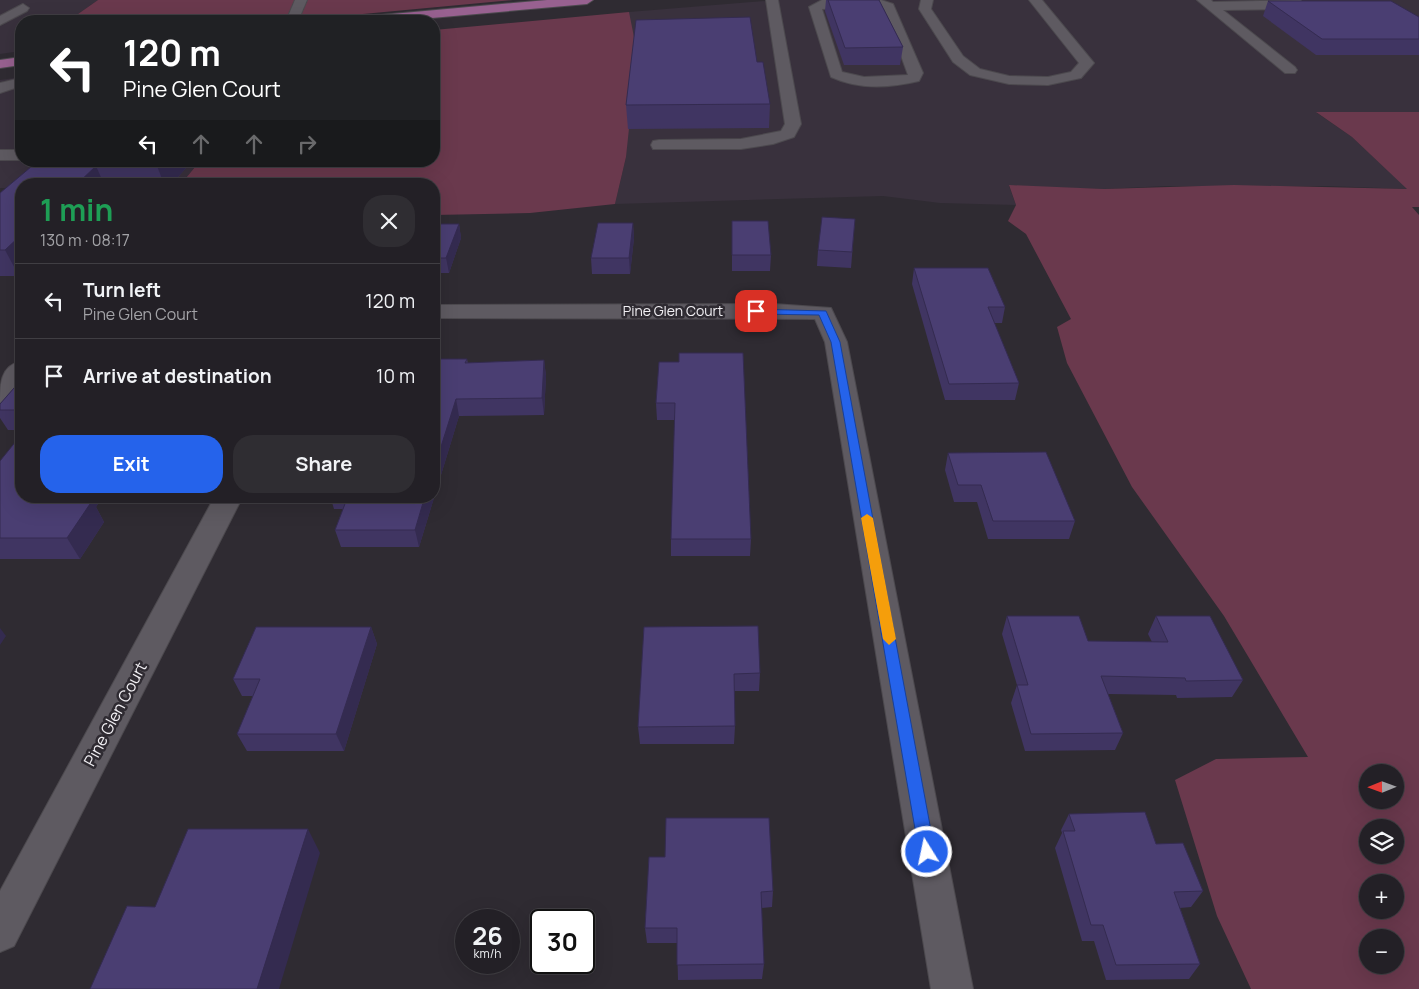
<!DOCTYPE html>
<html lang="en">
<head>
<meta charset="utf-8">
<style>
	:root { --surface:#232026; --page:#2f2d32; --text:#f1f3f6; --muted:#a3a3a7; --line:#403e43; --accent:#2563eb }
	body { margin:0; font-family:Manrope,sans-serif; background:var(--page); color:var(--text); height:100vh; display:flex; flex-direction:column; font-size:19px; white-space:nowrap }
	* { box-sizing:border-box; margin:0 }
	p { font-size:16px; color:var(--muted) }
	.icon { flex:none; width:28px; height:28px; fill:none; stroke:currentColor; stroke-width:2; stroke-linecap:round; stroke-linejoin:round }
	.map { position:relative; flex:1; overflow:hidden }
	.side { position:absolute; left:15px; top:178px; width:425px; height:325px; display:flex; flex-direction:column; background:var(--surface); border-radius:20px; box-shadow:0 5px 20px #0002,0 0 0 1px var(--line) }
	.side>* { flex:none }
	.hud { position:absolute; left:15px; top:15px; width:425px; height:152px; border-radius:20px; box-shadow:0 5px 20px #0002,0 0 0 1px var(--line); background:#202124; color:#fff; overflow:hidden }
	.needle { width:32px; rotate:269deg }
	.controls { position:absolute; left:1359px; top:764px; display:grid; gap:10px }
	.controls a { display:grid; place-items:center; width:45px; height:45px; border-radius:50%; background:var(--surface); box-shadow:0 5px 20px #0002,0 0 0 1px var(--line); font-size:25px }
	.speed { position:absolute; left:455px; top:909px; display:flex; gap:10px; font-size:25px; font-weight:700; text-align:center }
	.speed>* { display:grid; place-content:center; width:65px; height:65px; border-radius:50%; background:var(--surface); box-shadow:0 5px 20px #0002,0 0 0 1px var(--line); line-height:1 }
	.speed small { font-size:12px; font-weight:400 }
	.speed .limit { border:2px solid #111; border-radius:8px; background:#fff; color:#111 }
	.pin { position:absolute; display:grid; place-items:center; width:42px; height:42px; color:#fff; margin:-21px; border-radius:10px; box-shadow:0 2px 8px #0006 }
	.me { position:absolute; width:55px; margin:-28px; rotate:350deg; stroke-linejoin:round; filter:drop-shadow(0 0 4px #0008) }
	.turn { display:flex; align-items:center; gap:18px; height:105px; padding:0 25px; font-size:22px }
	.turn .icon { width:65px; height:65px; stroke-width:2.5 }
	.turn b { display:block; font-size:35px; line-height:42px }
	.lanes { display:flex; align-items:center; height:48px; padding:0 25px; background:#0003; justify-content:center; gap:25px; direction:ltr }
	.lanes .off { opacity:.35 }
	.round { display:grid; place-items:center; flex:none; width:52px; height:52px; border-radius:20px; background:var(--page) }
	.head { display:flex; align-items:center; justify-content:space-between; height:85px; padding:0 25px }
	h1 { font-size:30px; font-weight:700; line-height:38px; color:#1e9e55 }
	.action { display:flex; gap:10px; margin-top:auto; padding:10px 25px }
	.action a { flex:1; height:58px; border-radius:20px; background:var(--accent); color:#fff; font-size:20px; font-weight:700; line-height:58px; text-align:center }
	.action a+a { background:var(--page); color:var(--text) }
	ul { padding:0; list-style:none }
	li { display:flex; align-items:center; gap:15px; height:75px; padding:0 25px; border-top:1px solid var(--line) }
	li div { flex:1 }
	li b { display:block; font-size:19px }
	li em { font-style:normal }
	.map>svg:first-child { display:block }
	.built { fill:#39313d }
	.green { fill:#6a394d; fill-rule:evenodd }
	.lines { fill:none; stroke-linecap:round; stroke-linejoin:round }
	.minor-casing { stroke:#4c494e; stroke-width:2 }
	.major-casing { stroke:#4c494e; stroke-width:2 }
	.minor { fill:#5e5a61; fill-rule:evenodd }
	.major { fill:#986190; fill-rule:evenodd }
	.wall { fill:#403562 }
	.shaded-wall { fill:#342b50 }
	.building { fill:#4a3e72; stroke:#342b50 }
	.route { fill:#2563eb; stroke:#184099 }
	.slow { fill:#f59e0b }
	.labels { text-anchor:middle; stroke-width:5; stroke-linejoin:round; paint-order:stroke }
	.street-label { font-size:14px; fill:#f2f0f4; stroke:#2f2b32 }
	.near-street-label { font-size:16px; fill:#f2f0f4; stroke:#2f2b32 }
</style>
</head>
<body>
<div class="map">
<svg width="1419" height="989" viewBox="0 0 1419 989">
	<rect width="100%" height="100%" fill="#2f2b32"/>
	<g class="built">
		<path d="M0 0H98L68 21H21V51L0 54Z"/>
		<path d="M777 0H1419V112L1317 113 1352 137 1408 189 1327 186H1166L1104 189 1009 186 1016 205 940 203 883 196 615 204 626 157 629 12Z"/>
		<path d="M21 77V161H200L181 184H21V188H0V80Z"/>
	</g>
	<g class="green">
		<path d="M98 0H513L288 21H68Z"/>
		<path d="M629 12 637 52 626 157 615 204 530 213 434 215V184H181L200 161H434V30Z"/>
		<path d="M1316 112H1419V207H1412L1419 215V989H1251L1217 916 1175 780 1216 759 1308 757 1224 616 1132 487 1067 363 1057 327 1071 319 1026 234 1008 221 1016 205 1009 185 1104 189 1234 185 1407 189 1352 137ZM1368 772H1395V800H1368ZM1368 828H1395V855H1368ZM1368 882H1395V910H1368ZM1368 938H1395V965H1368Z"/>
	</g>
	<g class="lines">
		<g class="minor-casing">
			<g id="minor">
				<path d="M295 0H307L298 21H286Z"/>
				<path d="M766 0H778L801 124 794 137 773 144 741 149H653L651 145 653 141 659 140 741 139 781 131 785 124Z"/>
				<path d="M822 0H881L893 4 923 73 919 81C890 88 859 90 831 77L809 7ZM877 7 884 9 908 75 864 77 842 72 822 9Z"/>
				<path d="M921 0H933L931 9 963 56 980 69 1009 76 1048 77 1071 72 1079 63 1029 0H1042L1094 63 1081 78 1048 85 1009 84 970 75 953 62 919 9Z"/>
				<path d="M1197 0H1211L1213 2 1301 0 1300 7 1291 9 1223 10 1295 67 1297 70 1295 73H1285Z"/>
				<path d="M23 4 29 8 27 11 0 25V16Z"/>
				<path d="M21 78V86L0 93V83Z"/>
				<rect x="0" y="150" width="21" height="10"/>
				<path d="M774 304 831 308 847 342 973 989H931L825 342 815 319 434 318V305Z"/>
				<path d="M21 361C22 379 20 398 0 403 0 385 0 366 21 361Z"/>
				<path d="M215 496H243L14 946 0 952V891Z"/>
			</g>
		</g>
		<g class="major-casing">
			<g id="major">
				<path d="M547 0H593L587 4 398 21H353L359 17Z"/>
				<path d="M21 57V65L0 68V60Z"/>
			</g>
		</g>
		<use href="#minor" class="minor"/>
		<use href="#major" class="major"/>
	</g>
	<g class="wall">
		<path d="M826 0H879L903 47 900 65H844L825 11Z"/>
		<path d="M1268 1 1419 17V55H1316L1263 16Z"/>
		<path d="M757 62 770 104 769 128 628 129 626 105Z"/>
		<path d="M38 161H192L172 184H21L19 276H0V193Z"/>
		<path d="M855 219 851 268 817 266 818 250Z"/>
		<path d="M732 221 771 255 770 271H732Z"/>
		<path d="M633 223 634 238 630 274H592L591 258Z"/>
		<path d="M434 224H459L461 238 449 273H434Z"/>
		<path d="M914 268 1005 307 1002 323H994L1019 383 1015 400H945L912 284Z"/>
		<path d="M434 359H467L468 363 544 360 546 376 544 415 459 416 419 547H341L335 530 343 509H334L330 496H434Z"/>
		<path d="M659 362 751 539 750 556H671V539L675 420H657L656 403Z"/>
		<path d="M21 380V430H8L0 418V404Z"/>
		<path d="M948 453 1075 521 1069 539H988L977 502H954L945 470Z"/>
		<path d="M0 461 21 496H103L96 507 104 522 80 559H0Z"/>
		<path d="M1007 616 1088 641 1152 642 1148 634 1156 616 1243 680 1232 697 1177 698 1176 695 1108 694 1123 733 1115 750 1025 751 1011 703 1017 685 1002 634Z"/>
		<path d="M371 627 377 644 344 751H247L237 734 253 696H242L233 679Z"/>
		<path d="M644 627 760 673 759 691H734L735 726 734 744H640L638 727Z"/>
		<path d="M1069 814 1156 844 1203 891 1191 907 1180 908 1200 964 1189 979 1106 980 1094 941H1082L1055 848 1062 833 1061 830Z"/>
		<path d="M649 857 773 891 772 907 761 908 764 964 762 979 678 980 677 943H647L645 928Z"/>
	</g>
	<g class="shaded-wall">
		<path d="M161 161H192L172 184H164L157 166Z"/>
		<path d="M96 166 104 184H77Z"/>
		<path d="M633 223 634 238 630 274 629 258Z"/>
		<path d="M459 224 461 238 449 273 446 258Z"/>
		<path d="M21 235V273L19 276 5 250Z"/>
		<path d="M544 360 546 376 544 415 542 398Z"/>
		<path d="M456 399 459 416 419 547 415 530 425 496H434V469Z"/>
		<path d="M77 496H103L96 507 104 522 80 559 67 538 74 501Z"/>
		<path d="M371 627 377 644 344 751 336 734Z"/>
		<path d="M0 628 6 636 0 645Z"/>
		<path d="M308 829 320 853 279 989H257Z"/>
	</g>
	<g class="building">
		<path d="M828 0H879L903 47 845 48Z"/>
		<path d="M1268 1H1391L1419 17V39H1322Z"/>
		<path d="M750 17 757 62H763L770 104 626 105 636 20Z"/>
		<path d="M38 161H161L157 166H96L77 184H21V235L5 250H0V193Z"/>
		<path d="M822 217 855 219 852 252 818 250Z"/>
		<path d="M732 221H768L771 255H732Z"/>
		<path d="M598 223H633L629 258H591Z"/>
		<path d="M434 224H459L446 258H434Z"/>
		<path d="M914 268H988L1005 307H988L1019 383 949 384Z"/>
		<path d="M679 353H743L751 539H671L675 403H656L659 362H679Z"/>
		<path d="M434 359H467L465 363 544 360 542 398 456 399 434 469Z"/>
		<path d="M21 380V410H0V404Z"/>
		<path d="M21 435V496H77L74 501H92L67 538H0V461Z"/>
		<path d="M1046 452 1075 521H993L981 485H958L948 453Z"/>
		<path d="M348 496H425L415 530H335Z"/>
		<path d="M1007 616H1079L1088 641 1168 642 1156 616H1210L1243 680 1186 681 1185 678 1101 676 1123 733 1031 734 1017 685H1028Z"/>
		<path d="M758 626 760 673 734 674 735 726 638 727 644 627Z"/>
		<path d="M256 627H371L336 734H237L260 679H233Z"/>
		<path d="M1145 812 1156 844 1183 843 1203 891 1174 892 1200 964 1116 965 1103 925H1091L1063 831H1075L1069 814Z"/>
		<path d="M666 818H769L773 891 761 892 764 964 677 965V928H645L649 857H665Z"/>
		<path d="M188 829H308L257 989H90L127 906 155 907Z"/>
	</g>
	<path class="route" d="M752 309 826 311 840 342 935 852 933 857 927 859 921 857 919 852 831 342 819 315 756 314 751 311Z"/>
	<path class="slow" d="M867 514 873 518 896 639 889 645 883 639 861 518Z"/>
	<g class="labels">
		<g class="street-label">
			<text x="673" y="316">Pine Glen Court</text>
		</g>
		<g class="near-street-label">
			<text transform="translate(115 714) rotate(-62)" y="6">Pine Glen Court</text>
		</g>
	</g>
</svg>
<div class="controls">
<a><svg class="needle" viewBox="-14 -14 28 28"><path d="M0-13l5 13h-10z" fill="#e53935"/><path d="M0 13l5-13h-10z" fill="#a3a3a7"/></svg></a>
<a><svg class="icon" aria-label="layers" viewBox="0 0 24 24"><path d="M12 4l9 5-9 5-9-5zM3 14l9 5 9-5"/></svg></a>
<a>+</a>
<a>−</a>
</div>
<div class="speed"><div>26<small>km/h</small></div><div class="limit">30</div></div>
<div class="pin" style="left:756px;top:311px;background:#d93025"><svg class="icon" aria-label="arrive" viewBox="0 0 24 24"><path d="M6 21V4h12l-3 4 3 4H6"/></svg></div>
<svg class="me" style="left:927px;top:852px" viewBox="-20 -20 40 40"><circle r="17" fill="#2563eb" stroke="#fff" stroke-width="3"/><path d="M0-11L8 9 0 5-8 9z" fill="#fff"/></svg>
<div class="hud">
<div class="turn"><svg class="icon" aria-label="left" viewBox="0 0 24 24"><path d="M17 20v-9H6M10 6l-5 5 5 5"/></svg><div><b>120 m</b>Pine Glen Court</div></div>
<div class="lanes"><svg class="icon" aria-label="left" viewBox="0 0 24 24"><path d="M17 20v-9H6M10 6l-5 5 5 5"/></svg><svg class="icon off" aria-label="ahead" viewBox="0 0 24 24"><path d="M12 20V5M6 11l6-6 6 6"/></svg><svg class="icon off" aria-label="ahead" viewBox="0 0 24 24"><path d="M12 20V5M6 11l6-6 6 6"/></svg><svg class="icon off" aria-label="right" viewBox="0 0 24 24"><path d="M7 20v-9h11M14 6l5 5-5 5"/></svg></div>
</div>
<section class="side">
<div class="head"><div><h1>1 min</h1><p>130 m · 08:17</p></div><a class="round"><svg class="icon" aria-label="close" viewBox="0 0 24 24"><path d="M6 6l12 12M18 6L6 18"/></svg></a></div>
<ul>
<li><svg class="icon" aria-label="left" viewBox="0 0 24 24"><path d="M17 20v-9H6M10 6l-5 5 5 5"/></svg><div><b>Turn left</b><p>Pine Glen Court</p></div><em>120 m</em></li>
<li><svg class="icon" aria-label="arrive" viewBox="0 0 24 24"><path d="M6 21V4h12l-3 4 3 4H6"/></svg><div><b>Arrive at destination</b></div><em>10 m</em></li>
</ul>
<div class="action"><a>Exit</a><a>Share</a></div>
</section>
</div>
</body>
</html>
